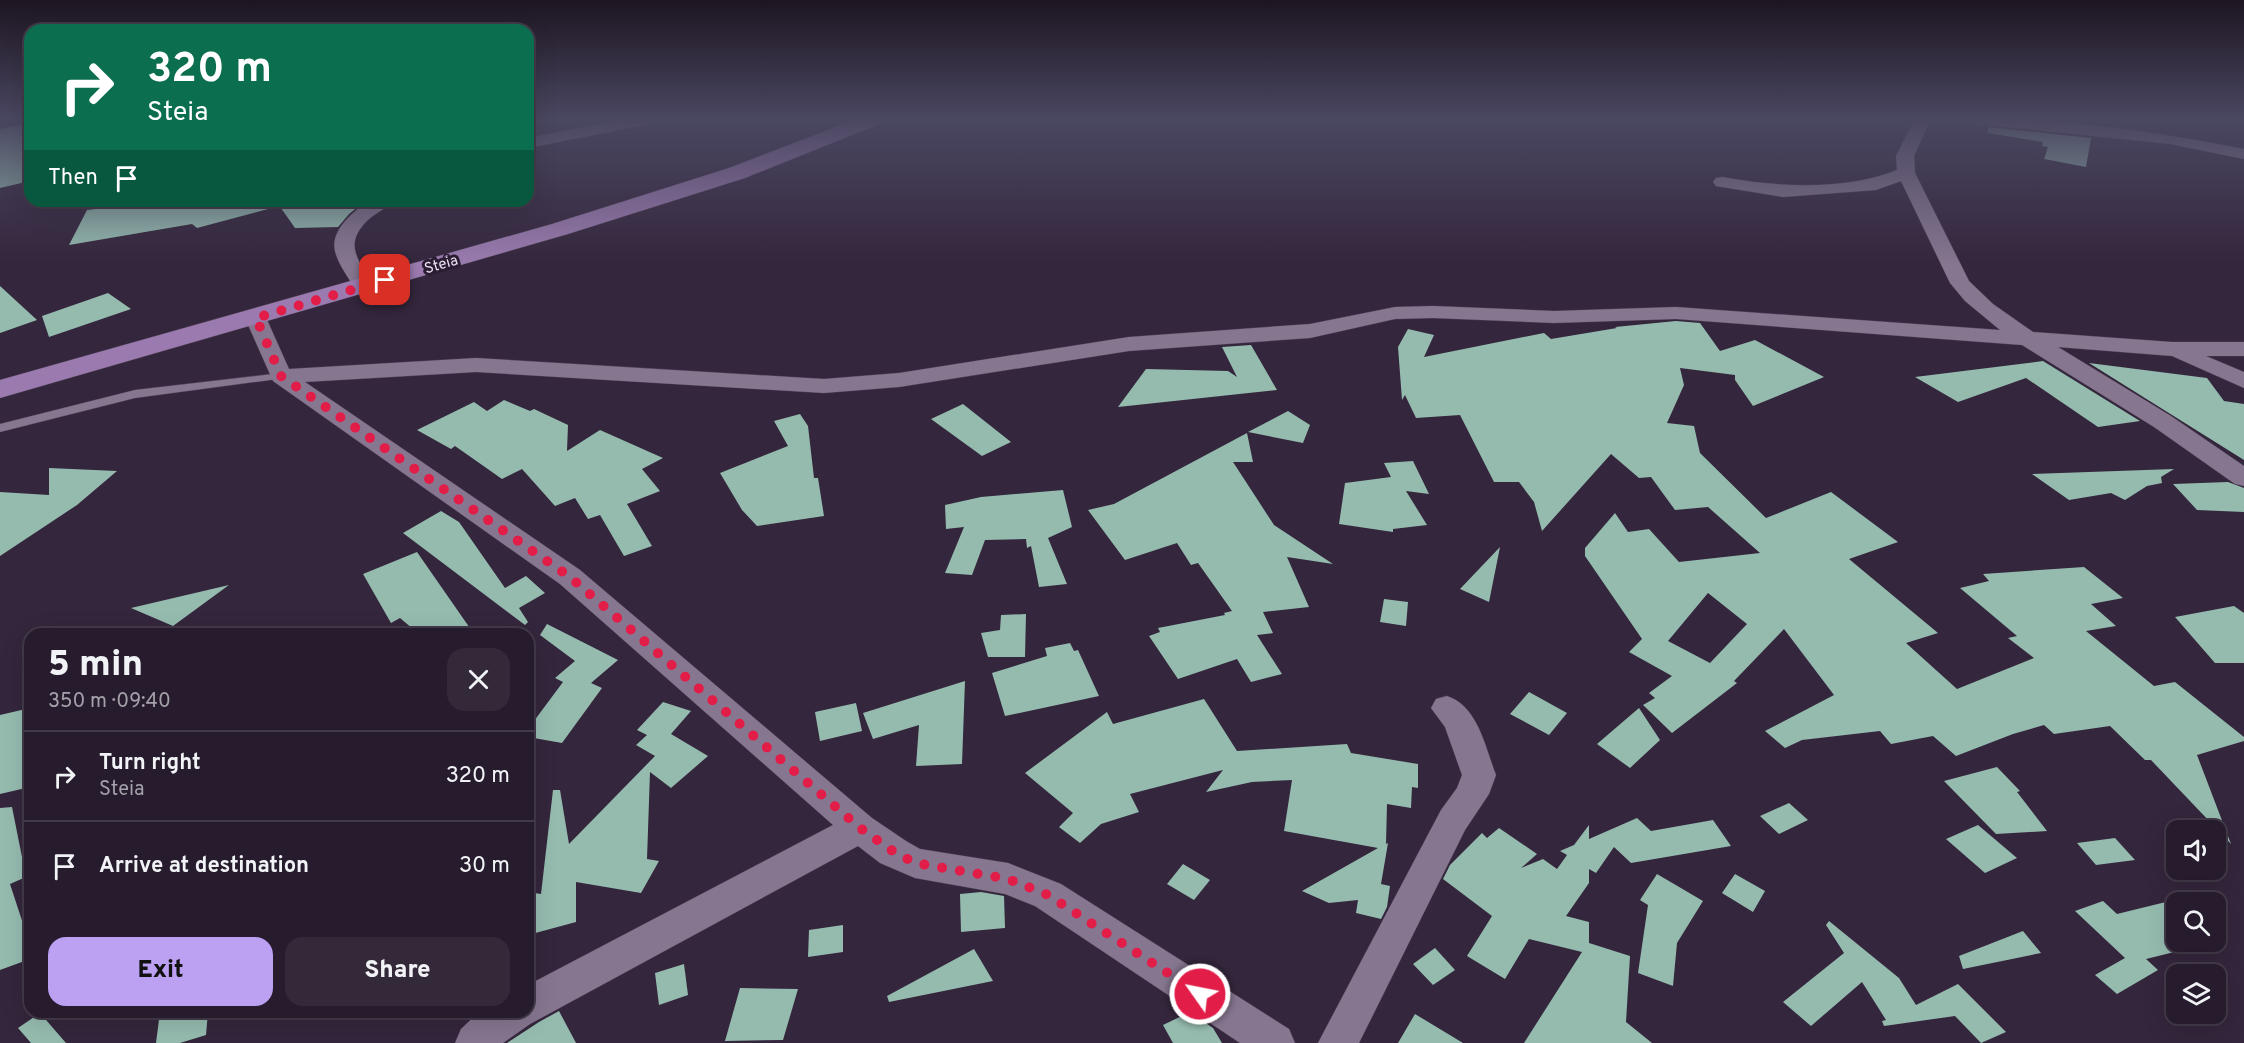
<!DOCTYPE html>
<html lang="en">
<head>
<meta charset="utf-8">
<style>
	:root { --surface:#271c2d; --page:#332939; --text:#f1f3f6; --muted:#a4a1aa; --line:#433a49; --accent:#bca0f2 }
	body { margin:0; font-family:Overpass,sans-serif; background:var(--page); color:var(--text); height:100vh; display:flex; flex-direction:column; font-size:22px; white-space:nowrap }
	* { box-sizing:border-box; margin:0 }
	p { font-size:20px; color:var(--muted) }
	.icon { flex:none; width:33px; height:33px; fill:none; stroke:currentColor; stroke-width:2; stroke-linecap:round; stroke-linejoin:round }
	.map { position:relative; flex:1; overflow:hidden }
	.drawer { position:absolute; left:24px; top:628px; width:510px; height:390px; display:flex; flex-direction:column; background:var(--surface); border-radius:18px; box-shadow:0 6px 24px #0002,0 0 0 2px var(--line) }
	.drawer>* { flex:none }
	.hud { position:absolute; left:24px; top:24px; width:510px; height:183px; border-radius:18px; box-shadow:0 6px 24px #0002,0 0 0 2px var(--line); background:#0b6e4f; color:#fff; overflow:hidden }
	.tools { position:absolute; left:2166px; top:820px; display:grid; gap:12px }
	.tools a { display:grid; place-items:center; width:60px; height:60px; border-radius:12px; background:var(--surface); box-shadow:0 6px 24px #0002,0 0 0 2px var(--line); font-size:30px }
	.pin { position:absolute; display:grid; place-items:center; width:51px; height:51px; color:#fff; margin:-26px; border-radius:12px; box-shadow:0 3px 9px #0006 }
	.me { position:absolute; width:66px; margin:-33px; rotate:303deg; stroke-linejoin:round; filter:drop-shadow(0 0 4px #0008) }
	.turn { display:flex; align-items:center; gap:21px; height:126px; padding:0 24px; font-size:27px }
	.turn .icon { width:78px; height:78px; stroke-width:2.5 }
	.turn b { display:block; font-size:42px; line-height:51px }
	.then { display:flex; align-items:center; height:57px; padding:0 24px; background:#0003; gap:12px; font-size:22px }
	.round { display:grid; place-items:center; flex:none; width:63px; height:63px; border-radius:18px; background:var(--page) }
	.headline { display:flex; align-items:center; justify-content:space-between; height:102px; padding:0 24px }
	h1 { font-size:36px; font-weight:800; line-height:45px }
	.cta { display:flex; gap:12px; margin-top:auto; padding:12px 24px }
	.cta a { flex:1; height:69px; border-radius:18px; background:var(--accent); color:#111; font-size:24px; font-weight:800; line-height:69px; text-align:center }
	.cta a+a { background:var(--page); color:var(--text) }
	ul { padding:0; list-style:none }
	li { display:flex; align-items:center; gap:18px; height:90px; padding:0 24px; border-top:2px solid var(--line) }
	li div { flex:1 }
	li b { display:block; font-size:22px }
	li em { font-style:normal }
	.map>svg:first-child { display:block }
	.building { fill:#95bbaf; fill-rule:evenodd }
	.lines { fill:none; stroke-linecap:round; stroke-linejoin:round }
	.service-casing { stroke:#4d4154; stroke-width:1 }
	.minor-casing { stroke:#4d4154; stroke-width:1 }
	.primary-casing { stroke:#4d4154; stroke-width:1 }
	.service { fill:#867690; fill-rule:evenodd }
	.minor { fill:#867690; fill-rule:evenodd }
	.primary { fill:#9b7baf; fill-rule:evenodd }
	.route { stroke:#e11d48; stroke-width:10; stroke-dasharray:0 18 }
	.labels { text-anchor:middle; stroke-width:6; stroke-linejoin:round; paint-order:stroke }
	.far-street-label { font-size:15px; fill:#eae1f0; stroke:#2a1c32 }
</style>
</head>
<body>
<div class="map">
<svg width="2244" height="1043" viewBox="0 0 2244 1043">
	<rect width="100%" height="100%" fill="#34263c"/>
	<g class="building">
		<path d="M30 122V181L0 188V129Z"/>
		<path d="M1988 127 2091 138 2086 167 2044 159 2048 147 2042 146 2043 142 1988 133Z"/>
		<path d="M123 201H267L268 209 197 228 192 224 69 245 87 210 123 206Z"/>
		<path d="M276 201H365L349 214 338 227 295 228Z"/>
		<path d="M0 286 37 320 0 333Z"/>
		<path d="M108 293 131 309 49 337 42 316Z"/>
		<path d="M1676 321 1700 323 1720 351 1755 340 1824 377 1753 406 1735 380V375L1680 368 1684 385 1667 423 1694 426 1700 453 1766 518 1831 492 1898 542 1849 559 1938 633 1906 643 1957 689 2034 658 2008 638 2017 636 1960 588 1989 581 1983 574 2084 567 2123 598 2091 604 2116 626 2086 631 2154 686 2175 682 2244 737V741L2197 755 2231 844 2151 760H2145L2110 726 2054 734 2044 725 2013 734 1956 756 1933 736 1891 744 1880 731 1802 740 1785 748 1765 731 1834 695 1784 629 1734 681 1737 683 1672 733 1643 705 1655 698 1649 693 1672 676 1629 652 1642 639 1585 556V548L1615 513 1628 532 1649 529 1679 562 1760 553 1708 507 1675 510 1651 477 1639 478 1611 454 1542 531 1534 502 1519 482H1494L1460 415 1416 418 1405 395 1402 400 1398 347 1408 329 1434 335 1424 357 1544 333 1551 339 1617 328 1615 327ZM1708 593 1747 624 1710 663 1668 641Z"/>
		<path d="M1251 345 1277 390 1118 407 1146 369 1228 371 1237 377 1222 347Z"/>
		<path d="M2043 361 2140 421 2098 427 2026 378 1958 402 1915 377Z"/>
		<path d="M2089 363 2207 378 2224 401 2244 404V460Z"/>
		<path d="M504 400 530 411 534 409 568 425 567 451 600 430 663 458 642 469 660 491 627 504 652 546 624 556 600 515 588 519 575 498 555 506 522 469 502 479 455 446 451 449 417 430 474 402 487 411Z"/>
		<path d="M963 404 1011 442 982 456 931 419Z"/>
		<path d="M1288 411 1310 425 1303 443 1248 432Z"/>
		<path d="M800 414 808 426 814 478H818L824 516 757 526 742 510 720 473 788 446 774 421Z"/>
		<path d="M1247 433 1253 462H1233L1274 525 1333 564 1287 557 1309 607 1263 612 1273 633 1257 635 1282 674 1251 682 1237 659 1178 679 1149 636 1160 632 1158 628 1225 615 1224 613 1232 611 1198 563 1191 565 1177 543 1125 560 1088 510 1114 504Z"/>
		<path d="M1413 461 1429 494 1406 491 1427 525 1393 529V532L1339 524 1345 483 1391 477 1384 463Z"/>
		<path d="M49 468 117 471 77 505 0 556V492L49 495Z"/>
		<path d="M2174 469 2161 477 2162 483 2147 486 2125 500 2111 493 2069 500 2032 474Z"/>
		<path d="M2228 482 2244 488V512L2197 510 2173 484Z"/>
		<path d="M1063 490 1072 527 1048 538 1067 584 1039 587 1031 546 1027 548 1026 539 985 540 972 575 945 573 964 527 946 529 945 505 981 497Z"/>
		<path d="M441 511 459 522 505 588 526 576 545 593 519 608 528 622 525 625 403 533Z"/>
		<path d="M1500 547 1489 602 1460 589Z"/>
		<path d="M417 552 474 634H419L400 618 391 623 363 574Z"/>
		<path d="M229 585 173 626 131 608Z"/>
		<path d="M1384 599 1408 602 1406 626 1380 622Z"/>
		<path d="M2234 606 2244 613V663H2215L2175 617Z"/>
		<path d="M1026 614 1025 657H988L981 633 1000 630 1001 615Z"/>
		<path d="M547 624 618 660 591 683 602 688 562 743 528 737V729L563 682 555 678 575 661 540 635Z"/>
		<path d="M1070 643 1074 651 1078 650 1099 696 1005 716 992 673 1047 656 1045 648Z"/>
		<path d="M965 681 962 764 916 766 919 725 873 739 863 713Z"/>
		<path d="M1529 692 1567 713 1549 735 1510 714Z"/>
		<path d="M1204 699 1237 751 1347 744 1351 753 1418 764V788L1412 787 1411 808 1387 804 1386 844 1388 843 1381 884 1390 886 1387 907 1381 919 1356 913 1358 900 1329 903 1302 891 1378 848 1284 831 1292 780 1252 782 1206 792 1223 770 1130 794 1139 812 1101 824 1080 843 1059 827 1073 813 1025 773 1107 712 1113 724Z"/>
		<path d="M663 702 691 711 671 734 708 756 671 788 650 772 647 859 659 861 641 893 576 882V922L528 935V892L541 894 553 790H560L569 844 655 756 636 745 647 735 637 730Z"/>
		<path d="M856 703 862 731 820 741 815 712Z"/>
		<path d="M30 708V787L0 794V715Z"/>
		<path d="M1639 708 1660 740 1630 768 1597 744Z"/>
		<path d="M1997 767 2020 791 2017 792 2047 831 1996 834 1944 781Z"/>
		<path d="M1789 803 1808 820 1779 834 1760 816Z"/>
		<path d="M12 807 26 877 10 884 30 945V959L0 970V808Z"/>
		<path d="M1637 818 1651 831 1713 820 1731 846 1631 863 1614 847 1596 873 1589 869V883L1566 916 1589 922V943L1630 956 1626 1022 1652 1043H1524L1582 952 1529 939 1505 979 1467 956 1492 916 1443 879 1450 865 1482 833 1487 838 1499 828 1537 854 1521 868 1543 859 1557 869 1567 855 1560 851 1574 845 1589 825V839Z"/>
		<path d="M1978 825 2017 858 1985 873 1946 839Z"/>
		<path d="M2115 838 2135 860 2096 865 2077 843Z"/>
		<path d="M1183 864 1210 880 1194 900 1167 884Z"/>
		<path d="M1657 874 1703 901 1677 943 1673 986 1638 973 1648 905 1640 900Z"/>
		<path d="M1735 874 1765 891 1753 912 1722 893Z"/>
		<path d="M981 892 1004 896 1005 928 961 932 960 894Z"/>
		<path d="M2174 900 2176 903V942H2215L2146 959 2158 970 2117 994 2095 975 2125 958 2075 911 2103 901 2117 914Z"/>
		<path d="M1829 921 1899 978 1916 1005 1958 984 2006 1032 1981 1043 1955 1016 1884 1026 1882 1021 1886 1020 1862 982 1811 1026 1783 1002 1844 953 1826 925Z"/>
		<path d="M843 925V952L808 957 809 930Z"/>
		<path d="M2023 931 2041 953 1963 969 1959 956Z"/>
		<path d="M1435 948 1455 970 1433 985 1413 964Z"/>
		<path d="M974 949 993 981 889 1002 887 996Z"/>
		<path d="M684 964 688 995 659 1005 655 973Z"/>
		<path d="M740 988 798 989 783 1040 725 1041Z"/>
		<path d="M559 1011 576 1043H507L539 1022Z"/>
		<path d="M160 1012H208L206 1035 180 1043H156Z"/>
		<path d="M1190 1012 1213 1028 1222 1043H1173L1163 1025Z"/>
		<path d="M40 1013 66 1043H31L18 1028Z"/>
		<path d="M1415 1014 1463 1043H1398Z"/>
	</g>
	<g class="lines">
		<g class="service-casing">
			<path id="service" d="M281 373 287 376 285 378 135 398 0 432V424L135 390Z"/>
		</g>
		<g class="minor-casing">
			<g id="minor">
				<path d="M624 119H657L649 124 528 148V138Z"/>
				<path d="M1915 119H1931L1914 156 1915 173 1969 281 1993 304 2033 332 2172 342H2244V356H2206L2244 372V388L2172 356 2058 347 2171 416 2244 466V486L2235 484 2154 427 2022 345 1676 319 1554 323 1433 318 1395 319 1310 338 1129 351 899 387 824 393 476 372 305 382 580 570 872 818 906 841 920 849 1008 863 1061 884 1289 1029 1295 1043H1240L1035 906 1005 894 915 878 880 863 858 846 530 1024 503 1043H455L461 1029 479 1012H528V985L833 825 560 584 273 381 245 318 248 313 256 311 264 313 289 369 476 358 824 379 899 373 1129 337 1310 324 1395 307 1433 306 1554 311 1676 307 2000 330 1965 301 1950 283 1901 181 1876 190 1783 197 1722 187 1716 186 1713 182 1716 178 1722 177C1776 187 1845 191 1897 170L1896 156Z"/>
				<path d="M1970 119C2062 119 2154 131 2244 149V159L2170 144 1978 124 1972 122Z"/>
				<path d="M369 201H391C386 209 376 213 369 219 341 245 360 260 373 286L370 290 363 292 356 290 353 286C347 275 338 264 335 251 330 230 354 211 369 201Z"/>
				<path d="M1447 696C1478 706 1485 747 1496 775L1489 794 1465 830 1359 1043H1318L1441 810 1457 788 1462 775 1445 727 1431 708 1436 699Z"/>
			</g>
		</g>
		<g class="primary-casing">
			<path id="primary" d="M857 119H885L882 123 745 178 568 234 0 398V380L552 224 729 168Z"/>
		</g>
		<use href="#service" class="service"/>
		<use href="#minor" class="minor"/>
		<use href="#primary" class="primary"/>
	</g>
	<linearGradient id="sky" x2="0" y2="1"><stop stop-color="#1d1521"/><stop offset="0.45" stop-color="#4a4761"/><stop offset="1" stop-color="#4a4761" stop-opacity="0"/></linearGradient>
	<rect width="2244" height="265" fill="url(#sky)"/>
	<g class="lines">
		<path class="route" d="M385 280 256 318 281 376 570 577 860 828 894 852 915 863 1008 879 1048 895 1200 994"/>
	</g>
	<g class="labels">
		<g class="far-street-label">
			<text transform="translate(441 264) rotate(-16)" y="5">Steia</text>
		</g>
	</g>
</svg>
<div class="tools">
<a><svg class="icon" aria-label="sound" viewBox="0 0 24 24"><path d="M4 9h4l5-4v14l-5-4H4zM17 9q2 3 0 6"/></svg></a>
<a><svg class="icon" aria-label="search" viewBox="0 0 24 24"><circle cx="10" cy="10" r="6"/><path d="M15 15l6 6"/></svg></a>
<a><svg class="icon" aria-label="layers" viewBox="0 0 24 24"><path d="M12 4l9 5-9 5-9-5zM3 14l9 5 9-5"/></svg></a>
</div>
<div class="pin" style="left:385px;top:280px;background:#d93025"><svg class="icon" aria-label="arrive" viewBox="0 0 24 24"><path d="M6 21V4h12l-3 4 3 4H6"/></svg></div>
<svg class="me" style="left:1200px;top:994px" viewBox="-20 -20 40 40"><circle r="17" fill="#e11d48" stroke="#fff" stroke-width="3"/><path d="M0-11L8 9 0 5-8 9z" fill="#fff"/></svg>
<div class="hud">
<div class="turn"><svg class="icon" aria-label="right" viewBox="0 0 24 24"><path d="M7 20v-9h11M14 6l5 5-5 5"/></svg><div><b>320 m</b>Steia</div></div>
<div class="then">Then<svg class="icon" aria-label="arrive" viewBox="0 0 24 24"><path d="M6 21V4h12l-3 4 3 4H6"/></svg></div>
</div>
<section class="drawer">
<div class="headline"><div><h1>5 min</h1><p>350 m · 09:40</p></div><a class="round"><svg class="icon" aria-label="close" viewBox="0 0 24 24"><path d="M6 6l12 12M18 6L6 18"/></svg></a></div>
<ul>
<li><svg class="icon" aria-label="right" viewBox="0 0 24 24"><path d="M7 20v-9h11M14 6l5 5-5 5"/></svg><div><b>Turn right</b><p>Steia</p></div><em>320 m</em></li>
<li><svg class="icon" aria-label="arrive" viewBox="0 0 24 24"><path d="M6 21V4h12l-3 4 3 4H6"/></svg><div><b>Arrive at destination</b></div><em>30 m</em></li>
</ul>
<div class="cta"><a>Exit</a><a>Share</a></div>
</section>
</div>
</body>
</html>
